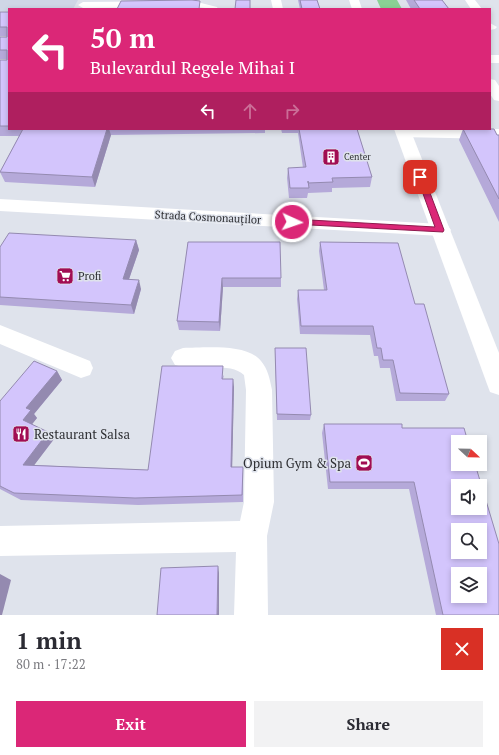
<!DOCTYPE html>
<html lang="en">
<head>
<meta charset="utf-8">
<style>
	:root { --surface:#fff; --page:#f2f2f3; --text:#2b2b33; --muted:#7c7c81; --accent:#db2777 }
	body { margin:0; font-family:"PT Serif",serif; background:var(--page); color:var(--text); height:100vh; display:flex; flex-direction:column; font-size:15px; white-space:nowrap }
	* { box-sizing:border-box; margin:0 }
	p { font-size:13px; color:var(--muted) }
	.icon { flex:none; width:22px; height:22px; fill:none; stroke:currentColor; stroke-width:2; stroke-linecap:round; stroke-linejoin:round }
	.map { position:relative; height:615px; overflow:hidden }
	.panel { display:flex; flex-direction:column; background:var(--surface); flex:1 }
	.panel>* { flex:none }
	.hud { position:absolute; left:8px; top:8px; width:483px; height:122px; border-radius:0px; box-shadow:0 2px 6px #0003; background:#db2777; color:#fff; overflow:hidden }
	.needle { width:26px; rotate:112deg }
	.controls { position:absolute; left:451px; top:435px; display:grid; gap:8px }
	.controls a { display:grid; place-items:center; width:36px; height:36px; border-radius:0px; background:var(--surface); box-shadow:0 2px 6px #0003; font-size:20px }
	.pin { position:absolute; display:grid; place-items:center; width:34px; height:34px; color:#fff; margin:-17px; border-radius:8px; box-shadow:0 2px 6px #0006 }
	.me { position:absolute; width:44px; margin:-22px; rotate:93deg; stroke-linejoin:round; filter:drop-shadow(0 0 3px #0008) }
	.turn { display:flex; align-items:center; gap:14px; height:84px; padding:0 16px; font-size:18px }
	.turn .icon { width:52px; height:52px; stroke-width:2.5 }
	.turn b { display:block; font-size:28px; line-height:34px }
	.lanes { display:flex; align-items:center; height:38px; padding:0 16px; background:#0003; justify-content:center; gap:20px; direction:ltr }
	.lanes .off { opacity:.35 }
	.round { display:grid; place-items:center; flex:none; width:42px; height:42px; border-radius:0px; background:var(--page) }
	.head { display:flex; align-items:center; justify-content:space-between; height:68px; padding:0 16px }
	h1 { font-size:24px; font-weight:700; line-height:30px }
	.cta { display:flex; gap:8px; margin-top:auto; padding:8px 16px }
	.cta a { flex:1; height:46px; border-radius:0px; background:var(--accent); color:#fff; font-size:16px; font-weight:700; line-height:46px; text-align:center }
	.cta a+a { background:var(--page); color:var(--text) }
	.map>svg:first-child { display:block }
	.built { fill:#cfd6e6 }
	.green { fill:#8ad194 }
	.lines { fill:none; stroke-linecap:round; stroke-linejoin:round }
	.minor { fill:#fff; fill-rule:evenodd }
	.major { fill:#fff; fill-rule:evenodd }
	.wall { fill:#b5a9d9 }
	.shaded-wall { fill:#948ab0 }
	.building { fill:#d3c5fc; stroke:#948ab0; fill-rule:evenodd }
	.route { fill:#db2777; stroke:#8e194d }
	.labels { text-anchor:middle; stroke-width:3; stroke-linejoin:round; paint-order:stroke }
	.far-poi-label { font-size:9px; fill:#2e2f33; stroke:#dfe3ec; text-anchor:start }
	.street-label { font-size:11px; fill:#2e2f33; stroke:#dfe3ec }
	.poi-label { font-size:11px; fill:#2e2f33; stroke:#dfe3ec; text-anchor:start }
	.near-poi-label { font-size:13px; fill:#2e2f33; stroke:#dfe3ec; text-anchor:start }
</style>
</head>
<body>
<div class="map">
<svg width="499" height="615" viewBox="0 0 499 615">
	<rect width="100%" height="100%" fill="#dfe3ec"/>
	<path class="built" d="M0 0H78L73 9H9V11H0Z"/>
	<path class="green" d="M377 0H397L402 9H381Z"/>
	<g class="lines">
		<g class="minor">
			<path d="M271 0H281L283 9H273Z"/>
			<path d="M465 0H475L482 9H471Z"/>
			<path d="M193 1 217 7 218 9 193 7 83 8 78 5 83 2Z"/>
			<path d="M490 23 497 27 495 29 490 30Z"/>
			<rect x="490" y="55" width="9" height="8"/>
			<path d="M490 79 495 80 499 86V101L494 100 490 94Z"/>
			<path d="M404 129H499V139L399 137 396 134 399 131Z"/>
			<path d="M0 199 441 224 448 226 451 230 448 234 441 236 0 211Z"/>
			<path d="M0 325 90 361 93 368 90 375 81 378 0 344Z"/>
			<path d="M183 348C203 348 247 343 261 361 268 369 270 380 272 390L274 502 267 536 268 615H234L236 552 0 556V526L240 521 244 502 246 390 244 375C229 361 194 372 175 365L171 358 175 351Z"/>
		</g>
		<g class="major">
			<path d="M349 0H359L362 9H352Z"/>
			<path d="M394 129H410L499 353V395L490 392 487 384Z"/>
		</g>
	</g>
	<g class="wall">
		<path d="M298 0H317L320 9H300Z"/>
		<path d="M406 0H442L449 9H411Z"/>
		<path d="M0 12H9V129H265V133L111 135 95 187 5 182 0 172 19 136H0V60H7V59H0V37H7V36H0Z"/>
		<path d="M281 129H357L372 177 370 187 332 188V192L308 193 307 198H289L287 178 288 168H303L298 133H282Z"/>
		<path d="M463 129H494L497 135H499V222L459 140Z"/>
		<path d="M136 240 139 250 129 279 141 289 134 314 0 305V247Z"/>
		<path d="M188 242 281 278V287H223L220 331 179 330 177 321Z"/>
		<path d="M320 242 415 304 449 394 445 401H396L390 368H380L378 356H374L370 335 300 334 297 299 298 290H324L319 251Z"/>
		<path d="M275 348 311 415 310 420H277L275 354Z"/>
		<path d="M57 371 62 380 34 414 37 418 32 424 54 439 34 465 148 470 224 375 223 379 234 387 232 467 243 473V502L138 505 21 500 0 489V401Z"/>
		<path d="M324 424 402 428 499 615H436L409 489H328L322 433Z"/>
	</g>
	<g class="shaded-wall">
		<path d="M107 129H109L111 135 95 187 92 177Z"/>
		<path d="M136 240 139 250 126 288 123 279Z"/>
		<path d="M222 278 223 287 220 331 219 322Z"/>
		<path d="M139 280 141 289 134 314 131 305Z"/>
		<path d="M57 371 62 380 34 414 37 418 29 428 23 420 26 408Z"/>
		<path d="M233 379 234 387 232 474 231 467Z"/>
		<path d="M48 432 54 439 29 472 23 465Z"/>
		<path d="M218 566 219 573V615H217Z"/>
		<path d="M0 574 11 580 2 615H0Z"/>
	</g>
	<g class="building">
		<path d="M192 0 200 1 199 9H117L121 1Z"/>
		<path d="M236 0H250V9H235Z"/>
		<path d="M300 0H317L320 9H302Z"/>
		<path d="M414 0H442L449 9H420Z"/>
		<path d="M0 12H9V126H0V60H7V50H0V37H7V27H0Z"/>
		<path d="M23 129H107L92 177 0 172Z"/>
		<path d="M299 129H357L372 177 332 178 333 182 308 183V181L309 188H290L288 168 306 167Z"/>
		<path d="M463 129H494L497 135H499V199Z"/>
		<path d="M9 233 136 240 123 279 139 280 131 305 0 297V247Z"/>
		<path d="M188 242H280L281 278H222L219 322 177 321Z"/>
		<path d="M320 242 398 243 415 304H424L449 394 400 393 393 360H383L381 348H377L373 326H301L298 290H327Z"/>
		<path d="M275 348H306L311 415 277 414Z"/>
		<path d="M34 361 57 371 26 408 31 410 23 420 48 432 23 465 148 470 162 366H223L222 379H233L231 467H243L242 495 135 498 14 493 0 486V401Z"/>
		<path d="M324 424H402V428H464L468 442H458V464H475L499 544V615H443L414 482H330ZM458 486H480V508H458ZM458 530H480V552H458ZM458 574H480V596H458Z"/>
		<path d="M218 566 217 615H157L161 568Z"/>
	</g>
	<path class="route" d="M420 175 424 177 444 230 443 232 292 224 289 222 292 219 435 227 417 177Z"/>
	<defs>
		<g id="building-square" transform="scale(0.9)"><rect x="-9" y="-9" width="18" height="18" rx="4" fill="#a10d53" stroke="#dfe3ec"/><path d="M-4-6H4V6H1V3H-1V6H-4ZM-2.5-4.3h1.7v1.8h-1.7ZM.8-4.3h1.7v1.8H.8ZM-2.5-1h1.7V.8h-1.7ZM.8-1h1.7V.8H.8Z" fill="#fff"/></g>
		<g id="supermarket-square" transform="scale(0.9)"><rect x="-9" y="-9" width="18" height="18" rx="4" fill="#a10d53" stroke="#dfe3ec"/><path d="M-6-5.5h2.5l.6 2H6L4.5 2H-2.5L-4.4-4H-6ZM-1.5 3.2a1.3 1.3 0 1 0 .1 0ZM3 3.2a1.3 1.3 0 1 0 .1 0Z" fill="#fff"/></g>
		<g id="restaurant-square" transform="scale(0.9)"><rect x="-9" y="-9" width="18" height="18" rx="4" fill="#a10d53" stroke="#dfe3ec"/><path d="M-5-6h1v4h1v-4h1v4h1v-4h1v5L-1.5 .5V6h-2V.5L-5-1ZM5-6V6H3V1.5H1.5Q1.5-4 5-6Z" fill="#fff"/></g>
		<g id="stadium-square" transform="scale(0.9)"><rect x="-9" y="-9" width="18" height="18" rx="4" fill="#a10d53" stroke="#dfe3ec"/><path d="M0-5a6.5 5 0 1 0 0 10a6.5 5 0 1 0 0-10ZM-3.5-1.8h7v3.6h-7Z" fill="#fff"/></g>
	</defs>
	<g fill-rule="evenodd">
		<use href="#building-square" x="331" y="157"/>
		<use href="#supermarket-square" x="65" y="276"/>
		<use href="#restaurant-square" x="21" y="434"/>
		<use href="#stadium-square" x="364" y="463"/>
	</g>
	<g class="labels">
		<g class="far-poi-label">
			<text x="344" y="160">Center</text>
		</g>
		<g class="street-label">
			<text transform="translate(208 217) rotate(3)" y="4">Strada Cosmonauților</text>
		</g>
		<g class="poi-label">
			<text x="78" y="280">Profi</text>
		</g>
		<g class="near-poi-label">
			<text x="34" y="439">Restaurant Salsa</text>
			<text x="351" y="468" text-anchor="end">Opium Gym &amp; Spa</text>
		</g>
	</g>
</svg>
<div class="controls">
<a><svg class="needle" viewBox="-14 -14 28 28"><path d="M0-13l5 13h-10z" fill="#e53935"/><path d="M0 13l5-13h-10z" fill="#7c7c81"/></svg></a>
<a><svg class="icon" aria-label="sound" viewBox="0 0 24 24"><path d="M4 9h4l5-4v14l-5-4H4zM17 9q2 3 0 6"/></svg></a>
<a><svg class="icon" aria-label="search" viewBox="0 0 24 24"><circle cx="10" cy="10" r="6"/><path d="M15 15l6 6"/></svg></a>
<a><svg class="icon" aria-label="layers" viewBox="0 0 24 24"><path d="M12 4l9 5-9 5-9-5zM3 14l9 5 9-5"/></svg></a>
</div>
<div class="pin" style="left:420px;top:177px;background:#d93025"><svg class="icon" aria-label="arrive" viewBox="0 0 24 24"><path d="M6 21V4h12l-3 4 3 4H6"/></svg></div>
<svg class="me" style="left:292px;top:222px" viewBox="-20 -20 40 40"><circle r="17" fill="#db2777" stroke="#fff" stroke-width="3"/><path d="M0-11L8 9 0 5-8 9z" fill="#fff"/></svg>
<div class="hud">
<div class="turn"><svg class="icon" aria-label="left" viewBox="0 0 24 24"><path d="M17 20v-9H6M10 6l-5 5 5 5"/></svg><div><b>50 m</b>Bulevardul Regele Mihai I</div></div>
<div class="lanes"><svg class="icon" aria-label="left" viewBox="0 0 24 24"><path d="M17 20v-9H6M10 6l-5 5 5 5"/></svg><svg class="icon off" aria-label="ahead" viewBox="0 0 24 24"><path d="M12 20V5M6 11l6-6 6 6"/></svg><svg class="icon off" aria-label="right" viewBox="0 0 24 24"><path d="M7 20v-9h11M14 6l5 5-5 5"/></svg></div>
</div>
</div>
<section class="panel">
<div class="head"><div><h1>1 min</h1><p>80 m · 17:22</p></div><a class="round" style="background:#d93025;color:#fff"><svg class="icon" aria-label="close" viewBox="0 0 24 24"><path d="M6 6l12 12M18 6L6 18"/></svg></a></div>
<div class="cta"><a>Exit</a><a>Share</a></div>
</section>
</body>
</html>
